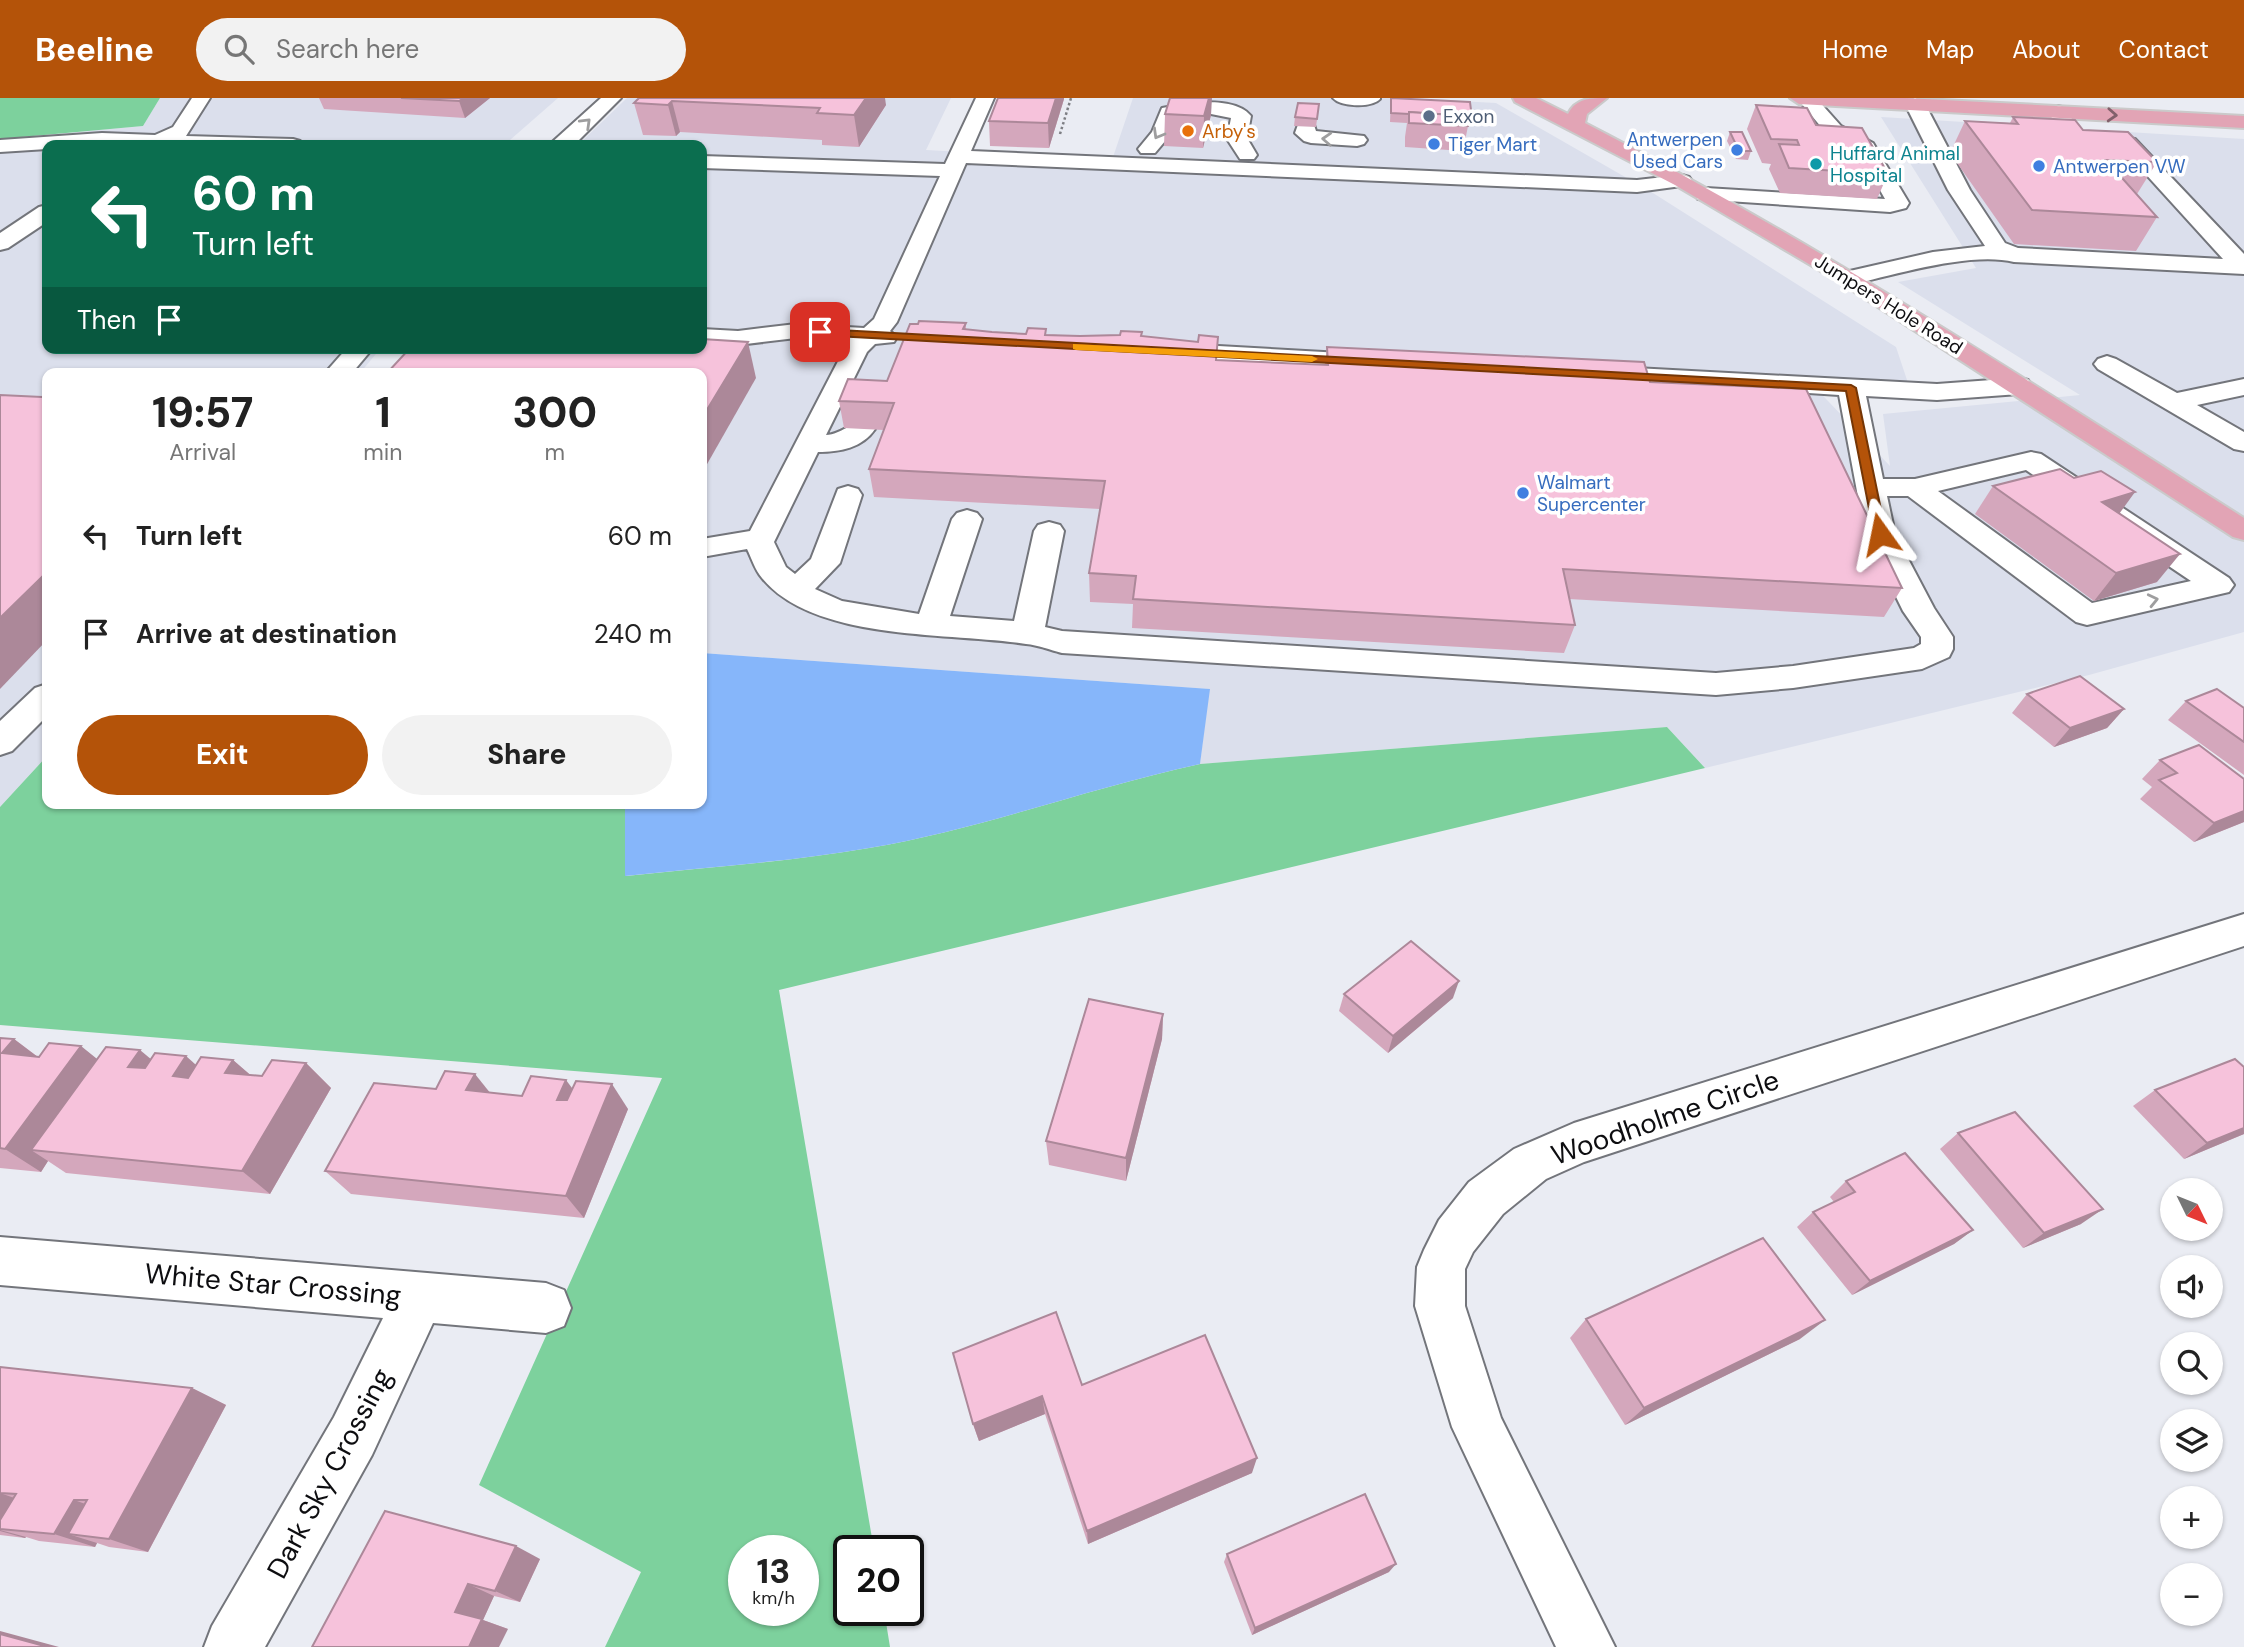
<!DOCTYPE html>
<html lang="en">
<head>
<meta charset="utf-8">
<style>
	:root { --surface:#fff; --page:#f2f2f2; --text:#222; --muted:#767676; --accent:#b45309 }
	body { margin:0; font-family:"DM Sans",sans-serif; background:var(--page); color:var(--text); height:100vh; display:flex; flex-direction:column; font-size:26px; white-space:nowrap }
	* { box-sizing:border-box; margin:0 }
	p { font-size:23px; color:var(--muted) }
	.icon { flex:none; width:38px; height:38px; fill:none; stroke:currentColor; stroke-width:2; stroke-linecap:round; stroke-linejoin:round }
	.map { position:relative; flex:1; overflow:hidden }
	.side { position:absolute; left:42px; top:270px; width:665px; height:441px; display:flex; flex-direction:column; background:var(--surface); border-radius:14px; box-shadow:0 2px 5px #0004 }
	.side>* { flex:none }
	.banner { position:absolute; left:42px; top:42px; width:665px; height:214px; border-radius:14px; box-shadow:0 2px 5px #0004; background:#0b6e4f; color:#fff; overflow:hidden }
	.needle { width:46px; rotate:133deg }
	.controls { position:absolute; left:2160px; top:1080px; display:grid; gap:14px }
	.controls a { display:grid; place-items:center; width:63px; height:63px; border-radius:50%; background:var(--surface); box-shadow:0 2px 5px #0004; font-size:35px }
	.speed { position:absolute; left:728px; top:1437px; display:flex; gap:14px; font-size:35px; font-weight:700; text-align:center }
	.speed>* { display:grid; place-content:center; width:91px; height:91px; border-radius:50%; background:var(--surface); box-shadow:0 2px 5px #0004; line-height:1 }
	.speed small { font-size:18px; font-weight:400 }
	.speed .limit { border:4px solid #111; border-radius:10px; background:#fff; color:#111 }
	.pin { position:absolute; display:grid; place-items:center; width:60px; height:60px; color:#fff; margin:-30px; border-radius:14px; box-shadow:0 4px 10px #0006 }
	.me { position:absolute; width:77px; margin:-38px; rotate:348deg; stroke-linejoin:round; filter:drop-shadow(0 0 5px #0008) }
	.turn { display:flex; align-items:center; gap:24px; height:147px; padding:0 35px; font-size:32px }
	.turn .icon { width:91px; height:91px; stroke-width:2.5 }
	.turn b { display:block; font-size:49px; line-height:60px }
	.then { display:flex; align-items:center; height:66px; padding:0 35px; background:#0003; gap:14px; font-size:26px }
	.eta { display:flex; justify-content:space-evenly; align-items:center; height:119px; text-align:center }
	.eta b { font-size:42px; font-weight:800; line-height:49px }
	.cta { display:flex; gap:14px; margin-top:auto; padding:14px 35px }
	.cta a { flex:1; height:80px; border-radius:42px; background:var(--accent); color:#fff; font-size:28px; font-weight:800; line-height:80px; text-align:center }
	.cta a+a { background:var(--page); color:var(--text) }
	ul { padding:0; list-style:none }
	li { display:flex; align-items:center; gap:21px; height:98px; padding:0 35px }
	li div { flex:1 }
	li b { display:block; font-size:26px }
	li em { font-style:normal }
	header { display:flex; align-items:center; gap:42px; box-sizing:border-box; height:98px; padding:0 35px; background:var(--accent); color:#fff }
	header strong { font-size:33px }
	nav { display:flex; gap:38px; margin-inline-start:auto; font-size:24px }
	.search { width:490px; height:63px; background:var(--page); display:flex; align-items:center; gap:18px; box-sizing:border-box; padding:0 24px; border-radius:38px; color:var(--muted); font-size:26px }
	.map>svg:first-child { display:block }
	.built { fill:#dbdfec }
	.forest { fill:#7dd19d; fill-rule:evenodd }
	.water { fill:#86b6fa }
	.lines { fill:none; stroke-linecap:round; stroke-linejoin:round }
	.minor-casing { stroke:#73757b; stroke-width:4 }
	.major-casing { stroke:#cacaca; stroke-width:4 }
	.path { stroke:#7d7e83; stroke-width:2.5; stroke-dasharray:2.5 2.5; stroke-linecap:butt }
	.minor { fill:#fff; fill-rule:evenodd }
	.major { fill:#e2a4b5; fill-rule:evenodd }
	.wall { fill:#d4a7bc }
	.shaded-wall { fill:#ac8899 }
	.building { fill:#f6c2db; stroke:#ac8899; stroke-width:2 }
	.oneway { stroke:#82606b }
	.oneway2 { stroke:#9e9e9f }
	.route { fill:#b45309; stroke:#753606; stroke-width:2 }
	.slow { fill:#f59e0b }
	.service-dot { fill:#5c6f8a; stroke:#fff; stroke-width:2.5 }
	.food-dot { fill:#e8710a; stroke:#fff; stroke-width:2.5 }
	.shop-dot { fill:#3f7fe0; stroke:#fff; stroke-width:2.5 }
	.culture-dot { fill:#0f9aa8; stroke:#fff; stroke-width:2.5 }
	.labels { text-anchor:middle; stroke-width:7; stroke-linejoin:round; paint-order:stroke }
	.far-service-label { font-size:19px; fill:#4e5e75; stroke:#fff; text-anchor:start }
	.far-food-label { font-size:19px; fill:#c56008; stroke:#fff; text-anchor:start }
	.far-shop-label { font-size:19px; fill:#366cbe; stroke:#fff; text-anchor:start }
	.far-culture-label { font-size:19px; fill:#0d838f; stroke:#fff; text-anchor:start }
	.far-street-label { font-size:19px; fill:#0d0d10; stroke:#fff }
	.near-street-label { font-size:28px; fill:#0d0d10; stroke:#fff }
</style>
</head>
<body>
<header>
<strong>Beeline</strong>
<div class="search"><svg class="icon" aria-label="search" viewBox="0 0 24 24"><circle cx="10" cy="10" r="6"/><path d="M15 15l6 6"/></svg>Search here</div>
<nav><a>Home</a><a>Map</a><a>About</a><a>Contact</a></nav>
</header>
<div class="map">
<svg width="2244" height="1549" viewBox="0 0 2244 1549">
	<rect width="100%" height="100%" fill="#eaecf3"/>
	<g class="built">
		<path d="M160 0H558L510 42 517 47H47V250H381L360 275H47V658L0 709V41L143 28Z"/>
		<path d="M627 0H951L926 52 1112 62 1133 0H1403L1496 5 1653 95 1896 249 1908 285 1807 281 1890 368 1883 316 2080 297 1898 184 1976 170 1881 19 2244 41V534L2089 577 1705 670 1667 629 1200 666 1209 591 702 555V275H390L702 250V47H578Z"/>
	</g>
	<g class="forest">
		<path d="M0 0H160L143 28 0 41Z"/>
		<path d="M1667 629 1705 670 779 892 874 1452H849V1512H884L890 1549H605L641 1474 479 1387 662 980 0 927V709L47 658V705H625L626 778C707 769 789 764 869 750 981 731 1089 690 1200 666ZM744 1452H803V1512H744Z"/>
	</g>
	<path class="water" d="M702 555 1210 591 1200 666C1089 690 981 731 869 750 789 764 706 769 625 778V705H702Z"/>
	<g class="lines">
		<g class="minor-casing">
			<g id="minor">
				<path d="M192 0H210L186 38 293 41 300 43 303 47H47V51L0 54V42L102 35 155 37 173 29Z"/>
				<path d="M601 0H621L574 47H549Z"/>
				<path d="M976 0H994L971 53 1637 82 1682 77 1689 79 1692 83 1689 87 1637 94 966 65 897 224 890 233 897 239 894 244 875 246 867 254 826 337C845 336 852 320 871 325L875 331C862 350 840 354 818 354L774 444 786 469 795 476 811 461 838 391 848 388 858 391 862 397 840 465 815 491 842 503 919 516 952 421 957 415 967 412 977 415 982 421 950 518 1014 523 1034 433 1038 427 1049 424 1060 427 1064 433 1045 529 1062 533 1716 575 1793 568 1914 550 1921 546V539L1903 513 1865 436 1839 297 1589 281 1585 276 1589 271 1598 268 1937 286 2019 280 2028 282 2032 288 2028 294 2019 296 1937 302 1866 298 1883 381H1915L2031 354 2041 356 2229 480 2234 487 2229 494 2087 527 2076 524 1908 398H1887L1895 436 1934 510 1953 539V551L1949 559 1922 571 1793 590 1716 597 1062 555C1050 552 1038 547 1026 546 950 534 814 544 762 480 755 472 752 461 747 451L702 459V441L750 433 848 244 796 240 738 247 702 245V231L738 233 796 226 864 230 874 221 940 78 702 70V58L945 66ZM2026 372 2191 483 2092 505 1938 393Z"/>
				<path d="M1333 0H1380V1C1372 10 1341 9 1333 0Z"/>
				<path d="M1797 0H1816L1841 28 1873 45 1909 105 1906 110 1890 114 1698 101 1695 96 1698 91 1706 90 1885 101 1858 53 1827 36Z"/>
				<path d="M1915 0 1925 6 1970 92 2005 145 2018 150 2223 161 2122 50 2068 44 2048 14 2058 8 2065 10 2081 35 2135 41 2244 156V176L2014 164C1971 153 1894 177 1849 187L1841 185 1837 180 1841 175 1933 154 1985 148 1948 92 1905 6Z"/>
				<path d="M1195 4C1212 4 1239 3 1251 18L1247 40 1257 57 1254 61H1240L1227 41 1231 20 1206 15 1177 18 1171 36 1155 55H1141L1138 51 1152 34 1162 10Z"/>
				<path d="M1306 22 1313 24 1316 33 1364 38 1367 42 1364 46 1357 48 1311 45 1304 43 1295 35 1299 24Z"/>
				<path d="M47 107V124L8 150 0 152V135L39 109Z"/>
				<path d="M1165 245 1377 257 1386 260 1390 265 1386 270 1377 273 1156 258 1152 253 1156 248Z"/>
				<path d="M347 250H373L352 275H325Z"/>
				<path d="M2107 258 2116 261 2177 295 2244 281V297L2197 307 2244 334V353L2234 351 2098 271 2094 266 2098 261Z"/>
				<path d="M47 586V618L12 653 0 657V623L35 590Z"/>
				<path d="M2244 816V848L1584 1064 1546 1081 1503 1116 1473 1154 1465 1171V1208L1501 1320 1615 1549H1556L1452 1329 1415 1208 1417 1169 1424 1152 1439 1122 1469 1084 1514 1051 1574 1025Z"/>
				<path d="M0 1139 546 1185 564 1192 571 1210 564 1228 546 1235 433 1225 372 1357 265 1549H204L212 1528 334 1319 383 1220 0 1187Z"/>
			</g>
		</g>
		<g class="major-casing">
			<g id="major">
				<path d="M1513 0H1536L1568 16C1576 0 1591 0 1607 0L1587 16 1585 25C1814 143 2027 282 2244 420V442L2233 439 1841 185 1675 87 1515 4Z"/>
				<path d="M1790 0H1905L2244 18V30L1799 6Z"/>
			</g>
		</g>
		<path class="path" d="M1060 36 1071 0"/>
		<use href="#minor" class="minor"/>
		<use href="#major" class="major"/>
	</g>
	<g class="wall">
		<path d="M319 0H490L465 20 324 11Z"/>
		<path d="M639 0 886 7 859 49 822 47V42L680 34 676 38 643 37 634 5Z"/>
		<path d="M1391 0 1472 20 1470 28H1468L1463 53 1405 49V39L1407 25 1390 24Z"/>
		<path d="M1064 1 1049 50 990 48 989 23Z"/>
		<path d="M1319 6 1316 29 1294 28 1295 19Z"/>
		<path d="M1756 7 1816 27 1888 76 1877 101 1780 95 1769 71 1771 66 1762 65 1747 31Z"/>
		<path d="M1165 16 1211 17 1203 50 1164 48Z"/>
		<path d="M2013 19 2083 32 2157 64 2137 96 2157 119 2136 153 2014 146 1950 55 1965 23 2010 25Z"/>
		<path d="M1730 34 1751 53 1748 62 1736 61 1727 43Z"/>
		<path d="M966 225V232L992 234 1080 238 1120 237 1142 234V239L1216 262 1325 267 1327 249 1650 284 1902 490 1884 519 1569 501 1575 527 1564 555 1132 530 1133 506 1090 504 1089 475 1100 411 874 399 869 371 884 332 844 330 839 303 887 283Z"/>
		<path d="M1993 388 2120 415 2157 484 2094 503 1975 416Z"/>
		<path d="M2027 596 2124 611 2107 630 2054 649 2012 615Z"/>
		<path d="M2186 603 2244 610V677L2168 622Z"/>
		<path d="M2160 662 2244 681V724L2194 744 2140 701 2152 689 2142 681Z"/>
		<path d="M1344 896 1453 900 1388 955 1339 913Z"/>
		<path d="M1163 916 1162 941 1126 1083 1049 1067 1046 1043Z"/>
		<path d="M0 940 14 941 38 959 97 961H151L196 967 233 962 250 977 262 978 306 965 331 990 270 1096 66 1075 48 1063 41 1074 0 1070Z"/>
		<path d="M2244 969V1036L2184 1061 2133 1008 2155 992Z"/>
		<path d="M436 991 522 998 572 991 628 1011 584 1120 351 1096 325 1073Z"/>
		<path d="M1958 1035 2081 1126 2023 1150 1940 1051Z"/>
		<path d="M1846 1083 1973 1132 1954 1146 1852 1197 1797 1129 1813 1114 1834 1104 1830 1099Z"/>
		<path d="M1586 1221 1800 1241 1625 1327 1570 1240Z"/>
		<path d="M0 1269 192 1290 226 1307 148 1454 109 1449 97 1445 95 1449 39 1443 26 1439 25 1440 0 1437Z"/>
		<path d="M1082 1287 1252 1375 1088 1446 1045 1316 979 1343 973 1326Z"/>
		<path d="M1227 1456 1389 1474 1252 1537 1224 1464Z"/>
		<path d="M540 1461 520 1504 494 1498 483 1522 508 1531 312 1549Z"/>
	</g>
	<g class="shaded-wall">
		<path d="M464 0H490L465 20 459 3Z"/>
		<path d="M866 0H885L886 7 859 49 854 17Z"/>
		<path d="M1056 0H1064V1L1049 50 1048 25Z"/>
		<path d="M1209 0H1212L1211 17 1203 50 1204 18Z"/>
		<path d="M672 3 680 34 676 38 668 7Z"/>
		<path d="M748 244 756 280 702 375V320Z"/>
		<path d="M2135 394 2114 423 2102 404Z"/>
		<path d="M2180 456 2157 484 2094 503 2116 475Z"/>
		<path d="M47 474V542L0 591V520Z"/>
		<path d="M2124 611 2107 630 2054 649 2070 630Z"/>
		<path d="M2244 713V724L2194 744 2214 725Z"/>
		<path d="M1459 883 1453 900 1388 955 1393 938Z"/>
		<path d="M1163 916 1162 941 1126 1083V1060Z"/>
		<path d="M14 941 47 966 2 955Z"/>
		<path d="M81 948 112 973 31 1052 48 1063 41 1074 5 1051Z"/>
		<path d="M140 952 170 977 128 969Z"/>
		<path d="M186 958 214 983 173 978Z"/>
		<path d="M233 962 261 986 225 975Z"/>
		<path d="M306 965 331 990 270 1096 242 1073Z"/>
		<path d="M475 976 495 1001 466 992Z"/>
		<path d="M566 982 584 1006 557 1002Z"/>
		<path d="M612 986 628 1011 584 1120 566 1098Z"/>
		<path d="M2244 1030V1036L2184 1061 2207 1045Z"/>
		<path d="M2103 1111 2081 1126 2023 1150 2044 1135Z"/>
		<path d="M1973 1132 1954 1146 1852 1197 1870 1183Z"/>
		<path d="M1825 1222 1800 1241 1625 1327 1644 1310Z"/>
		<path d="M192 1290 226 1307 148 1454 109 1441Z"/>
		<path d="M1042 1298 1045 1316 979 1343 973 1326Z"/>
		<path d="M1257 1360 1252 1375 1088 1446 1087 1433Z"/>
		<path d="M0 1395 43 1410 0 1431Z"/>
		<path d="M74 1402 114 1416 68 1436 97 1445 95 1449 54 1436Z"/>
		<path d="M0 1432 26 1439 25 1440 0 1433Z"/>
		<path d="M516 1448 540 1461 520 1504 495 1493Z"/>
		<path d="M1396 1466 1389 1474 1252 1537 1255 1530Z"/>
		<path d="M468 1486 494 1498 483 1522 508 1531 499 1549H469L455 1514Z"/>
		<path d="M0 1533 59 1549H48L0 1536Z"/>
	</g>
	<g class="building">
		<path d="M401 0H464L459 3Z"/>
		<path d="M639 0H866L854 17 817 15 820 10 672 3 668 7 634 5Z"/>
		<path d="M998 0H1056L1048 25 989 23Z"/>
		<path d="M1170 0H1209L1204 18 1165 16Z"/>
		<path d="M1391 0 1470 4 1472 20 1467 19V18L1409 14V16L1391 15Z"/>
		<path d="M1298 5 1319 6 1317 21 1295 19Z"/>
		<path d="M1756 7 1807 10 1816 27 1862 30 1888 76 1789 70 1779 46 1799 47 1797 42 1771 41Z"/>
		<path d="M1409 14 1467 18 1468 28 1409 25Z"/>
		<path d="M2013 19 2075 22 2083 32 2128 34 2157 64 2106 62 2157 119 2032 112 1965 23 2018 26Z"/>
		<path d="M1730 34H1742L1751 53H1739Z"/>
		<path d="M919 223 966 225 963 231 992 234 1026 236 1028 230 1046 231 1045 237 1080 238 1120 237 1121 233 1142 234 1141 238 1198 244 1199 237 1218 239 1216 262 1328 267 1327 249 1644 264 1650 284 1806 291 1902 490 1563 471 1575 527 1133 501 1136 478 1089 475 1105 383 869 371 894 305 839 303 848 281 887 283 910 226H918Z"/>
		<path d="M702 241 748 244 702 320V275H387L410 250H702Z"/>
		<path d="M47 295V474L0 520V297L42 299Z"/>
		<path d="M2060 371 2074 380 2101 373 2135 394 2102 404 2180 456 2116 475 1993 388Z"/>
		<path d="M2080 578 2124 611 2070 630 2027 596Z"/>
		<path d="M2217 591 2244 610V644L2186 603Z"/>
		<path d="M2199 647 2244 681V713L2214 725 2159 682 2177 675 2160 662Z"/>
		<path d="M1411 843 1459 883 1393 938 1344 896Z"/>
		<path d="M1089 901 1163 916 1126 1060 1046 1043Z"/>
		<path d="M0 940 14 941 2 955 39 959 49 945 81 948 5 1051 0 1050Z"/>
		<path d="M106 949 140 952 128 969 145 970 155 955 186 958 173 978 188 980 201 959 233 962 225 975 262 978 272 962 306 965 242 1073 31 1052Z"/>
		<path d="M2235 961 2244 969V1030L2207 1045 2155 992Z"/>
		<path d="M445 973 475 976 466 992 522 998 531 978 566 982 557 1002H567L576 983 612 986 566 1098 325 1073 374 985 436 991Z"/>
		<path d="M2015 1014 2103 1111 2044 1135 1958 1035Z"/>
		<path d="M1905 1055 1973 1132 1870 1183 1813 1114 1855 1094 1846 1083Z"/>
		<path d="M1763 1140 1825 1222 1644 1310 1586 1221Z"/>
		<path d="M1056 1214 1082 1287 1205 1237 1257 1360 1087 1433 1042 1298 973 1326 953 1255Z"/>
		<path d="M0 1269 192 1290 109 1441 68 1436 87 1402H74L54 1436 0 1431V1422L16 1396 0 1395Z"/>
		<path d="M1365 1396 1396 1466 1255 1530 1227 1456Z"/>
		<path d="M385 1413 516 1448 495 1493 468 1486 455 1514 482 1521 469 1549H312Z"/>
		<path d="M0 1536 48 1549H0Z"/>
	</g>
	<defs><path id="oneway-chevron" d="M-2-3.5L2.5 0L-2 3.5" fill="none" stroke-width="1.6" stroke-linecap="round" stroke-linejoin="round" transform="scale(1.75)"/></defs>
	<use class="oneway" href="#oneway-chevron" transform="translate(2112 17) rotate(3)"/>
	<g class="oneway2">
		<use href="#oneway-chevron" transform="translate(586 25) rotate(-44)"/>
		<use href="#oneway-chevron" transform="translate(1158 36) rotate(120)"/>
		<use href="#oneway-chevron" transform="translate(1327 41) rotate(-177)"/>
		<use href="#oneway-chevron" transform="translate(2153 502) rotate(-13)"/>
	</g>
	<path class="route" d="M820 231 1851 287 1856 290 1886 436 1880 439 1874 436 1846 293 817 237 815 234Z"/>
	<path class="slow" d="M1073 246 1312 258 1318 261 1312 264 1076 252 1073 251Z"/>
	<circle class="service-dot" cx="1429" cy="18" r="7"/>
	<circle class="food-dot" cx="1188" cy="33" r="7"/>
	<g class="shop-dot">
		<circle cx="1434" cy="46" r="7"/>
		<circle cx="1737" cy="52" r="7"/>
		<circle cx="2039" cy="68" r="7"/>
		<circle cx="1523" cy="395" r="7"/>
	</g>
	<circle class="culture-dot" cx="1816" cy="66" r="7"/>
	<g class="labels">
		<g class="far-service-label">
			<text x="1443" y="25">Exxon</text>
		</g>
		<g class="far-food-label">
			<text x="1202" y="40">Arby's</text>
		</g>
		<g class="far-shop-label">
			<text x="1723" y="48" text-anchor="end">Antwerpen<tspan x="1723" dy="22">Used Cars</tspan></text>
			<text x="1448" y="53">Tiger Mart</text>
			<text x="2053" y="75">Antwerpen VW</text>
			<text x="1537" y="391">Walmart<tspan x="1537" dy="22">Supercenter</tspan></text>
		</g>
		<g class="far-culture-label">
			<text x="1830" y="62">Huffard Animal<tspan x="1830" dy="22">Hospital</tspan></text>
		</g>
		<g class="far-street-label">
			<text transform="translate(1889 206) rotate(32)" y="7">Jumpers Hole Road</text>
		</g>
		<g class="near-street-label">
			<text transform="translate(1665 1019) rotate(-19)" y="10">Woodholme Circle</text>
			<text transform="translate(273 1186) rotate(5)" y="10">White Star Crossing</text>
			<text transform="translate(329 1375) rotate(-62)" y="10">Dark Sky Crossing</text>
		</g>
	</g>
</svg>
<div class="controls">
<a><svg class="needle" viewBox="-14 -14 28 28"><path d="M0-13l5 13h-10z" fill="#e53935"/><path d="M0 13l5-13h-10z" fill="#767676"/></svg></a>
<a><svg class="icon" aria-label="sound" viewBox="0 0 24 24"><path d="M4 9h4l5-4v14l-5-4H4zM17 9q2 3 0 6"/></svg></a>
<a><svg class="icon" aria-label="search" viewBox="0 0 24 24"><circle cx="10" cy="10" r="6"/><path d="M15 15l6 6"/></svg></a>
<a><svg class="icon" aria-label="layers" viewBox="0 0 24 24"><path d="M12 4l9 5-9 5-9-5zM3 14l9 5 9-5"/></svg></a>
<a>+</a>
<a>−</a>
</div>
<div class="speed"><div>13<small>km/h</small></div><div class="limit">20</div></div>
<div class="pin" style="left:820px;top:234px;background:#d93025"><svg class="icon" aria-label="arrive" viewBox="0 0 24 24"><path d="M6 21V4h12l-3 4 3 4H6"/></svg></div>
<svg class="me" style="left:1880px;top:436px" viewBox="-20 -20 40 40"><path d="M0-17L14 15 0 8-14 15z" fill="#b45309" stroke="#fff" stroke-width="4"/></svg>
<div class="banner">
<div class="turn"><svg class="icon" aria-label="left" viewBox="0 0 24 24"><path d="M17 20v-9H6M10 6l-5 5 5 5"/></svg><div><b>60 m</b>Turn left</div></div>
<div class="then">Then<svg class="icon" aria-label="arrive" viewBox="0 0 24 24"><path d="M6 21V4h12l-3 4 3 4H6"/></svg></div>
</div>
<section class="side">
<div class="eta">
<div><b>19:57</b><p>Arrival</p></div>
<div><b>1</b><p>min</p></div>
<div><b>300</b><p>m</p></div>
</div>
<ul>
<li><svg class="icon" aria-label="left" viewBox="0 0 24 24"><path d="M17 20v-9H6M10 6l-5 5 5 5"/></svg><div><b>Turn left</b></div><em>60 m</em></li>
<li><svg class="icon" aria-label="arrive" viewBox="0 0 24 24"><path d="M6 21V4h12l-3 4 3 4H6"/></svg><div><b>Arrive at destination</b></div><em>240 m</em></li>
</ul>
<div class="cta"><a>Exit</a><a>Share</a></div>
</section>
</div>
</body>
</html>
